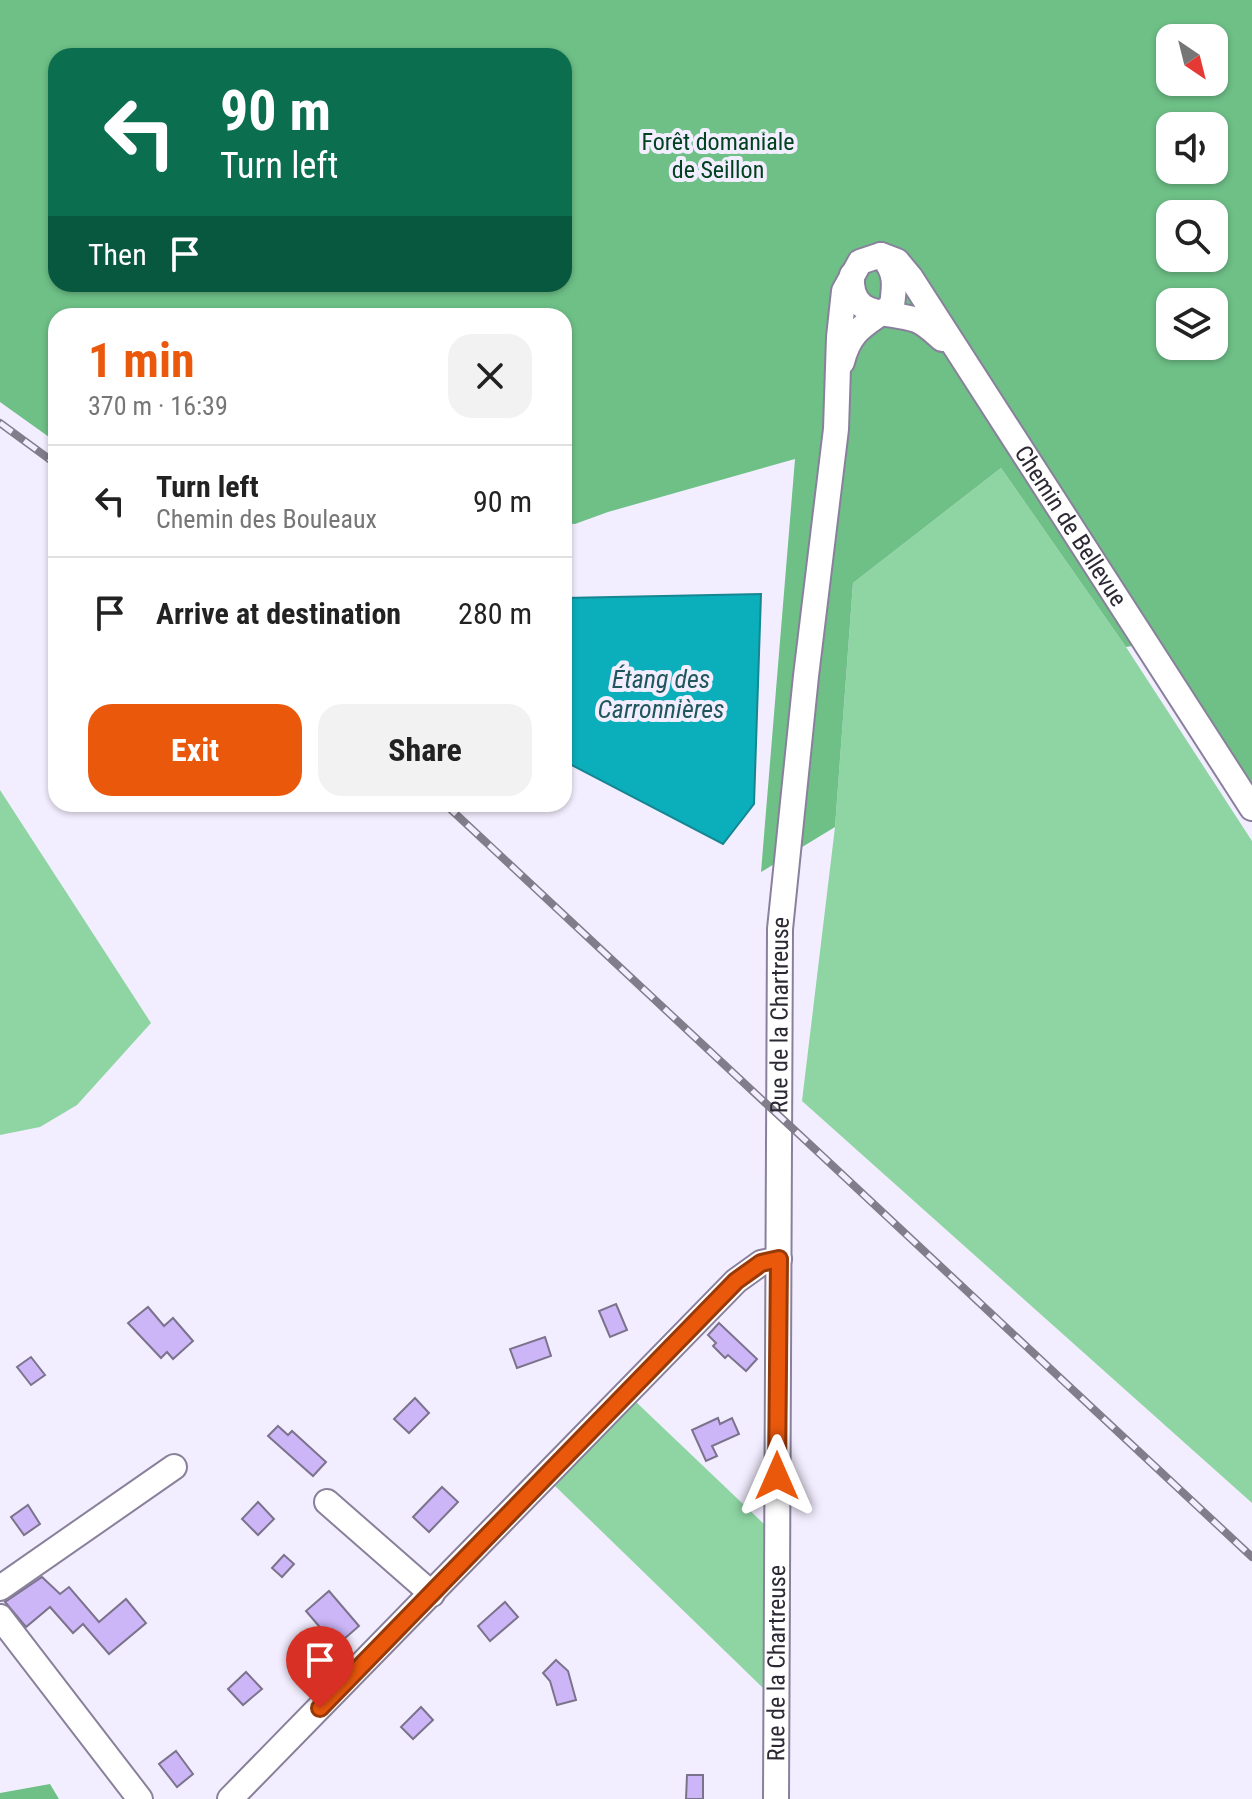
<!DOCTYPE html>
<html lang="en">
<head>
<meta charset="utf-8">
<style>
	:root { --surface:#fff; --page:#f2f2f2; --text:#222; --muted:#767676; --line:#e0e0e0; --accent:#ea580c }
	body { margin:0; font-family:"Roboto Condensed",sans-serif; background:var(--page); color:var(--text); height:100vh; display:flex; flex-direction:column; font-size:30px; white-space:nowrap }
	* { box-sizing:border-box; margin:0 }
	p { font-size:26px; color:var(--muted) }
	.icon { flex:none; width:44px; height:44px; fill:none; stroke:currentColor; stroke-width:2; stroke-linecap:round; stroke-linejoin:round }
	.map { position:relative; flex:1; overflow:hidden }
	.side { position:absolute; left:48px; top:308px; width:524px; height:504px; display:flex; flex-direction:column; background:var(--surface); border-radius:24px; box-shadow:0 2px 6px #0004 }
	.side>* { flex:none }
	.top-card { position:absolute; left:48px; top:48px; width:524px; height:244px; border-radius:24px; box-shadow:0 2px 6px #0004; background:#0b6e4f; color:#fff; overflow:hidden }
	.needle { width:52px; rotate:145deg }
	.fabs { position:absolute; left:1156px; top:24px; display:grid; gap:16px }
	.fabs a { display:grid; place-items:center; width:72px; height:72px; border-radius:16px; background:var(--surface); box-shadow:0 2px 6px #0004; font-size:40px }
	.pin { position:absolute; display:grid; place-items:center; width:68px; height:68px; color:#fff; margin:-82px -34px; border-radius:50% 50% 50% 0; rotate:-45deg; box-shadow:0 0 8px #0007 }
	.pin .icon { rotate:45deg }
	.me { position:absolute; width:88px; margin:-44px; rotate:0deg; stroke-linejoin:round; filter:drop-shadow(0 0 6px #0008) }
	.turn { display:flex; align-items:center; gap:28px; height:168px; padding:0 40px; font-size:36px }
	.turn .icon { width:104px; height:104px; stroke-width:2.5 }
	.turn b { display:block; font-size:56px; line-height:68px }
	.then { display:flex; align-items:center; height:76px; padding:0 40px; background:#0003; gap:16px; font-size:30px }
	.round { display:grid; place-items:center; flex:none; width:84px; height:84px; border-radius:24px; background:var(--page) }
	.overview { display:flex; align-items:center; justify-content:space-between; height:136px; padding:0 40px }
	h1 { font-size:48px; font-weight:700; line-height:60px; color:var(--accent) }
	.primary-button { display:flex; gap:16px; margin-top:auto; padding:16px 40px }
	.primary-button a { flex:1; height:92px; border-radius:24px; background:var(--accent); color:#fff; font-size:32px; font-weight:700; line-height:92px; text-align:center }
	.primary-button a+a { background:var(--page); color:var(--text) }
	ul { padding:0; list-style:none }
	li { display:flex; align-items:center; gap:24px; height:112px; padding:0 40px; border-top:2px solid var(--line) }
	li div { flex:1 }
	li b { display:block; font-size:30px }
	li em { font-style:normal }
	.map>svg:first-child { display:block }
	.green { fill:#8ed5a3 }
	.forest { fill:#6ec087; fill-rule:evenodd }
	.water { fill:#0baebb; stroke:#158692; stroke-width:2 }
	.building { fill:#ccb6f7; stroke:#7b738c; stroke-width:2 }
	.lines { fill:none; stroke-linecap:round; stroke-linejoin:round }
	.minor-casing { stroke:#89819b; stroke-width:28 }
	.minor { stroke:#fff; stroke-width:24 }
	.rail-casing { stroke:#817d8a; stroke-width:8 }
	.rail { stroke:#f3eeff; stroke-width:5; stroke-dasharray:15; stroke-linecap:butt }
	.route-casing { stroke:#983908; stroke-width:20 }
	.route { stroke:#ea580c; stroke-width:14 }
	.labels { text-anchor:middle; stroke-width:8; stroke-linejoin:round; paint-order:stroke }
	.park-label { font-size:24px; fill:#00421e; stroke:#f3eeff }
	.street-label { font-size:24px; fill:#2d2934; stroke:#f3eeff }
	.water-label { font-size:26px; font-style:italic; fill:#1f575c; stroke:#f3eeff }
</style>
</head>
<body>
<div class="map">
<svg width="1252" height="1799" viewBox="0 0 1252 1799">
	<rect width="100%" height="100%" fill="#f3eeff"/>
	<g class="green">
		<path d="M1001 468 1126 647 1252 841V1503L802 1101 835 827 853 583Z"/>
		<path d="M0 790 151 1023 77 1105 40 1127 0 1135Z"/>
		<path d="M635 1401 764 1524 763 1688 555 1486Z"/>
	</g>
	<g class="forest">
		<path d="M0 0H1252V789L1156 642 1126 647 1001 468 853 583 835 827 761 872 795 459 608 512 575 524 564 523V316H56V442L0 402ZM1170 38H1214V82H1170ZM56 56H564V284H56ZM1170 126H1214V170H1170ZM1170 214H1214V258H1170ZM1170 302H1214V346H1170Z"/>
		<path d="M50 1784 59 1799H0V1793Z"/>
	</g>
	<path class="water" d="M761 594 754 804 723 844 564 761V598Z"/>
	<g class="building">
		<path d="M616 1304 627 1330 610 1337 599 1311Z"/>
		<path d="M148 1307 164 1326 173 1318 193 1341 173 1359 167 1352 161 1358 128 1323Z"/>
		<path d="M719 1323 757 1359 746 1371 728 1355 725 1358 713 1346 716 1343 708 1335Z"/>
		<path d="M545 1337 551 1356 517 1368 510 1349Z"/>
		<path d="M31 1357 45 1375 31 1385 17 1367Z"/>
		<path d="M415 1398 429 1413 409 1433 394 1419Z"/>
		<path d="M718 1418 720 1424 732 1418 739 1434 712 1446 717 1456 706 1461 692 1430Z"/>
		<path d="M278 1426 288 1435 292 1431 326 1462 313 1476 268 1436Z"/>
		<path d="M442 1487 458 1502 429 1532 413 1517Z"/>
		<path d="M258 1502 274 1519 258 1535 242 1519Z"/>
		<path d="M28 1505 40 1524 24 1535 11 1517Z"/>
		<path d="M284 1555 294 1564 282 1577 272 1568Z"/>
		<path d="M42 1577 60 1594 69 1587 99 1622 126 1599 146 1623 109 1654 83 1624 73 1633 50 1607 26 1627 5 1602Z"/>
		<path d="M329 1591 359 1626 336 1646 306 1611Z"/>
		<path d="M505 1602 518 1617 490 1641 478 1626Z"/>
		<path d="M556 1660 568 1671 576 1700 557 1705 550 1681 543 1673Z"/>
		<path d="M246 1672 262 1689 243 1705 228 1689Z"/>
		<path d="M421 1707 433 1720 413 1739 401 1727Z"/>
		<path d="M176 1751 193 1774 177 1787 159 1764Z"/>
		<path d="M687 1775H703V1799H686Z"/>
	</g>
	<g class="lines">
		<g class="minor-casing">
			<g id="minor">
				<path id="s1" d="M881 255 897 261 911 278 1252 808"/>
				<path d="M852 275C849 320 887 310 916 320 925 323 934 332 942 339"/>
				<path d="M842 362C851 327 867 325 892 305 895 284 896 273 883 257"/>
				<path d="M327 1502 432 1594"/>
				<path d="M0 1588 174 1467"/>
				<path d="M0 1617 140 1799"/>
				<path d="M230 1799 736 1281 761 1263 779 1259"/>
				<path id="s2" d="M776 1799 780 929 806 676 836 429 839 337 844 291 860 262 881 255"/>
			</g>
		</g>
		<use href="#minor" class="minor"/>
		<g class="rail-casing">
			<g id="rail">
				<path d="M0 423 56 464"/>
				<path d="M445 804 1252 1557"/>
			</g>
		</g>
		<use href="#rail" class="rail"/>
	</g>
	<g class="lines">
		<g class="route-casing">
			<path id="route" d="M320 1708 736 1281 761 1263 779 1259 777 1476"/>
		</g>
		<use href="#route" class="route"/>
	</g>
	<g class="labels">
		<g class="park-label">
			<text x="718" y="150">Forêt domaniale<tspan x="718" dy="28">de Seillon</tspan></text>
		</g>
		<g class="street-label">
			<text dy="8" stroke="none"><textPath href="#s1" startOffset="334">Chemin de Bellevue</textPath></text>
			<text dy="8" stroke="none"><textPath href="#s2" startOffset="784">Rue de la Chartreuse</textPath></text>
			<text dy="8" stroke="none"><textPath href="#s2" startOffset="136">Rue de la Chartreuse</textPath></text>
		</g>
		<g class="water-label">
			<text x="661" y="688">Étang des<tspan x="661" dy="30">Carronnières</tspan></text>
		</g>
	</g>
</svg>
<div class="fabs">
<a><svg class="needle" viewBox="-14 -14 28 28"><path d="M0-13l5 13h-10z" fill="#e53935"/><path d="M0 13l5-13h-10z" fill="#767676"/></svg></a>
<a><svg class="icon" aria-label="sound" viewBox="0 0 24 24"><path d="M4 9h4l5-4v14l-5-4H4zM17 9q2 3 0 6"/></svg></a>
<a><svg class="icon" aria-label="search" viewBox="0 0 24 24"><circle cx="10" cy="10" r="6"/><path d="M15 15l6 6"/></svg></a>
<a><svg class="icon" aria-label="layers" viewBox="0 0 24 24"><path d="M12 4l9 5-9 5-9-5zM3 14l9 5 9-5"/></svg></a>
</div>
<div class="pin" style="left:320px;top:1708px;background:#d93025"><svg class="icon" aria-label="arrive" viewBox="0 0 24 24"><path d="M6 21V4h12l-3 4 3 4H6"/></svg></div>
<svg class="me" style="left:777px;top:1476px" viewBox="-20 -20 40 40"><path d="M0-17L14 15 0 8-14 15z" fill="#ea580c" stroke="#fff" stroke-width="4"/></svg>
<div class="top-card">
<div class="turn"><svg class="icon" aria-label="left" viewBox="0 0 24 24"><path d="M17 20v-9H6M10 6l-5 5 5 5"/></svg><div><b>90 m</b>Turn left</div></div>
<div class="then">Then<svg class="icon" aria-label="arrive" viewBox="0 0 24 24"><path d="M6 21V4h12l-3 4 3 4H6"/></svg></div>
</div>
<section class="side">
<div class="overview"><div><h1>1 min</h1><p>370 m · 16:39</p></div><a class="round"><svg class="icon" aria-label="close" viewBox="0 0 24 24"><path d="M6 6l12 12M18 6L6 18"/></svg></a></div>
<ul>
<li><svg class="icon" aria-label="left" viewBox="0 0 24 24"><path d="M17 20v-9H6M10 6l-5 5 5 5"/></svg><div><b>Turn left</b><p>Chemin des Bouleaux</p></div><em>90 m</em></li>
<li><svg class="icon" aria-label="arrive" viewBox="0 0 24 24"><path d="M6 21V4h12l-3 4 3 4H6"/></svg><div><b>Arrive at destination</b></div><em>280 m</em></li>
</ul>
<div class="primary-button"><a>Exit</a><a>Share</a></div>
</section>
</div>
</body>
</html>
